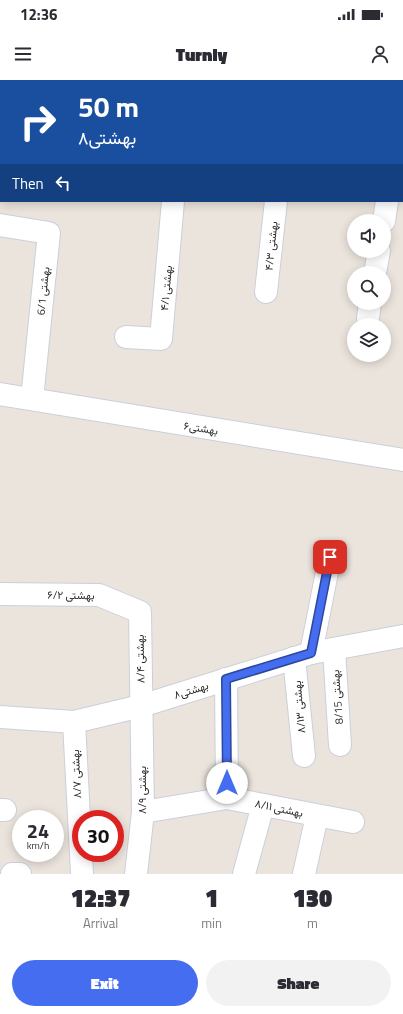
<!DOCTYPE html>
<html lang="en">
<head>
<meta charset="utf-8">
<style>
	:root { --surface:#fff; --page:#f2f2f3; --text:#2b2b33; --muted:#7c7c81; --accent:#456df0 }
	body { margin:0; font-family:"Titillium Web",Vazirmatn,sans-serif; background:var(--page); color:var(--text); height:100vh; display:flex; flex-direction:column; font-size:15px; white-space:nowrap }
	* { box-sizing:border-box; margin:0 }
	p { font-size:13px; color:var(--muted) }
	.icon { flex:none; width:22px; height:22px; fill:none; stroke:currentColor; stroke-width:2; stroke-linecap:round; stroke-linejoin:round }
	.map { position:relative; height:794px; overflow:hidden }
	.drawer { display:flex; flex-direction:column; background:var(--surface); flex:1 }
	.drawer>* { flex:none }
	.hud { position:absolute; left:0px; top:0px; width:403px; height:122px; box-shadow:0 2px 10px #0003; background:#1a4fa0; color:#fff; overflow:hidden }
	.buttons { position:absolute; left:347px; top:134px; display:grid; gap:8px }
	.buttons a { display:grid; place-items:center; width:44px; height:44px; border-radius:50%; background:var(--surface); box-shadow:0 2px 10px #0003; font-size:20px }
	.speed { position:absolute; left:12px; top:730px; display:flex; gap:8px; font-size:20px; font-weight:700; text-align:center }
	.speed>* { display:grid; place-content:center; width:52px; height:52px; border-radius:50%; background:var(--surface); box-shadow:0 2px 10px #0003; line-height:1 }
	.speed small { font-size:10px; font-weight:400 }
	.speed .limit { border:6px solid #d22; background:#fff; color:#111 }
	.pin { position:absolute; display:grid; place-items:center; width:34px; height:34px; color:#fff; margin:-17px; border-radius:8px; box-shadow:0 2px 6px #0006 }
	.me { position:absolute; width:44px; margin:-22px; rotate:0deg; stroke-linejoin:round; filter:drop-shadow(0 0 3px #0008) }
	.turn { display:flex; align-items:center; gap:14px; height:84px; padding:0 12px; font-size:18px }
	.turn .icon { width:52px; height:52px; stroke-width:2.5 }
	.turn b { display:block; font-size:28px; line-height:34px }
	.then { display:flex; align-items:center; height:38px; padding:0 12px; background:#0003; gap:8px; font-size:15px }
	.eta { display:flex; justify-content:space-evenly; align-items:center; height:68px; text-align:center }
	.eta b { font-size:24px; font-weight:800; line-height:28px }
	.button { display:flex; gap:8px; margin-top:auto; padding:8px 12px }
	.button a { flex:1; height:46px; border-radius:24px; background:var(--accent); color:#fff; font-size:16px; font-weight:800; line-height:46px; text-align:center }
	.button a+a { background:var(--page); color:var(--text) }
	.status { display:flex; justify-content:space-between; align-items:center; height:28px; padding:0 20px; background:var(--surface); direction:ltr }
	.status svg { height:11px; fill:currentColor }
	header { display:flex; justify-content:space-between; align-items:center; height:52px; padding:0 12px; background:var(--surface); font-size:18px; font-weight:800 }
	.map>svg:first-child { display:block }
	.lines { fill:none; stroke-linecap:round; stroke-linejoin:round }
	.minor-casing { stroke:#cbcfdb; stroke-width:24 }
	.major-casing { stroke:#c3c3c3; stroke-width:24 }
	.minor { stroke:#fff; stroke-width:22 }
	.major { stroke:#e9c364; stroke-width:22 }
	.route-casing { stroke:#2d479c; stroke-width:10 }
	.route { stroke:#456df0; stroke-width:7 }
	.labels { text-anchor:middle; stroke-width:4; stroke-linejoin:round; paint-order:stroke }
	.street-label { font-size:11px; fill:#2a2a2a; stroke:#fff }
</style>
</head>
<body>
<div class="status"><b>12:36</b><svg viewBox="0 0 49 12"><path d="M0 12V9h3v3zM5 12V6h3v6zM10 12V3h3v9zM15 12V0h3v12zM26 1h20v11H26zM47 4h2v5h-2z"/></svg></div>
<header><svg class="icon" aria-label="menu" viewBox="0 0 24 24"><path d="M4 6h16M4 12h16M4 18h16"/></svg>Turnly<svg class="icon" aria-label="person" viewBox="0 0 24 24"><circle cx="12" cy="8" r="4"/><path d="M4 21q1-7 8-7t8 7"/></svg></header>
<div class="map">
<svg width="403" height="794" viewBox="0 0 403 794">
	<rect width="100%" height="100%" fill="#ebe4dd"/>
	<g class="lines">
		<g class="minor-casing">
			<g id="minor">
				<path d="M146 1V0"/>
				<path d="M272 1V0"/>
				<path d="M354 1V0"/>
				<path d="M402 80H403"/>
				<path d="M384 141 387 121"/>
				<path d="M0 145 49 153 32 319"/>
				<path d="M375 193 379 171"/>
				<path d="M266 212 276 121"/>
				<path d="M368 238 370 223"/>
				<path d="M126 257 161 259 173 121"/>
				<path d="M0 314 403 380"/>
				<path d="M0 514 99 515 140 532 143 732 136 794"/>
				<path d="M334 569 340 665"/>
				<path d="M311 573 330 477"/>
				<path d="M294 578 304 676"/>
				<path d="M226 599 227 718 353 742"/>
				<path d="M0 637 74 642 141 626 311 573 403 556"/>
				<path d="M74 642 82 794"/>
				<path d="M0 730H5"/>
				<path d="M143 732 227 718"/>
				<path d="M12 794H20"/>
				<path d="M244 794 263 725"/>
				<path d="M304 794 317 736"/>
			</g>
		</g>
		<g class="major-casing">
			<g id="major">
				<path d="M24 1 25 0"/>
				<path d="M0 52 1 50"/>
			</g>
		</g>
		<use href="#minor" class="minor"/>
		<use href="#major" class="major"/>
	</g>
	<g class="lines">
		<g class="route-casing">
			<path id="route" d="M227 703 226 599 311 573 330 477"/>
		</g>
		<use href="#route" class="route"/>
	</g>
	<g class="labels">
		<g class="street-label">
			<text transform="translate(271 166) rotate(-84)" y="4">بهشتی ۴/۳</text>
			<text transform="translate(166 208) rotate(-85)" y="4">بهشتی ۴/۱</text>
			<text transform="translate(43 211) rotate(-84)" y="4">بهشتی 6/1</text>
			<text transform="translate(201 348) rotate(9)" y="4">بهشتی۶</text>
			<text transform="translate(71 515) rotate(1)" y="4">بهشتی ۶/۲</text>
			<text transform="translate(140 579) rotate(-91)" y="4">بهشتی ۸/۴</text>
			<text transform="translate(191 610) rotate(-17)" y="4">بهشتی۸</text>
			<text transform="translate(337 617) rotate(-94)" y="4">بهشتی 8/15</text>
			<text transform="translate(299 627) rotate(-95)" y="4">بهشتی ۸/۱۳</text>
			<text transform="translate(76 694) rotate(-93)" y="4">بهشتی ۸/۷</text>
			<text transform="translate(142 710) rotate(-90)" y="4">بهشتی ۸/۹</text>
			<text transform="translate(279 728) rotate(12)" y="4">بهشتی ۸/۱۱</text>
		</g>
	</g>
</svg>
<div class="buttons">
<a><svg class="icon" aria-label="sound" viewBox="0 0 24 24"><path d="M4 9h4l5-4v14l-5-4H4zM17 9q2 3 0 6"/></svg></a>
<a><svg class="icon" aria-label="search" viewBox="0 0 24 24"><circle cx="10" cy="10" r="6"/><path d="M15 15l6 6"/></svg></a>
<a><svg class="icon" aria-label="layers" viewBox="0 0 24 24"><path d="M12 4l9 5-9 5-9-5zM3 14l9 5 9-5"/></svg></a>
</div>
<div class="speed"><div>24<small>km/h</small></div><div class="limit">30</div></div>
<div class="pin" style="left:330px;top:477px;background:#d93025"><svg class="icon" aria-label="arrive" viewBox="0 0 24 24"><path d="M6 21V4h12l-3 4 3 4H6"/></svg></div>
<svg class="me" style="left:227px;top:703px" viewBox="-20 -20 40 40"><circle r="19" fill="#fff"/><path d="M0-13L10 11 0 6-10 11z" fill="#456df0"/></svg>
<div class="hud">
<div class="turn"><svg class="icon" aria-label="right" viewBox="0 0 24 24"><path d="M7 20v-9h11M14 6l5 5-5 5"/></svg><div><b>50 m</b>بهشتی۸</div></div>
<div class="then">Then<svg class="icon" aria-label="left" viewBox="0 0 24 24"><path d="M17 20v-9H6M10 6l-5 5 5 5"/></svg></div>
</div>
</div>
<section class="drawer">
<div class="eta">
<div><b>12:37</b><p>Arrival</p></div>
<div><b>1</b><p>min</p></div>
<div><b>130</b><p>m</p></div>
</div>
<div class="button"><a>Exit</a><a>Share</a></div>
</section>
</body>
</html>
